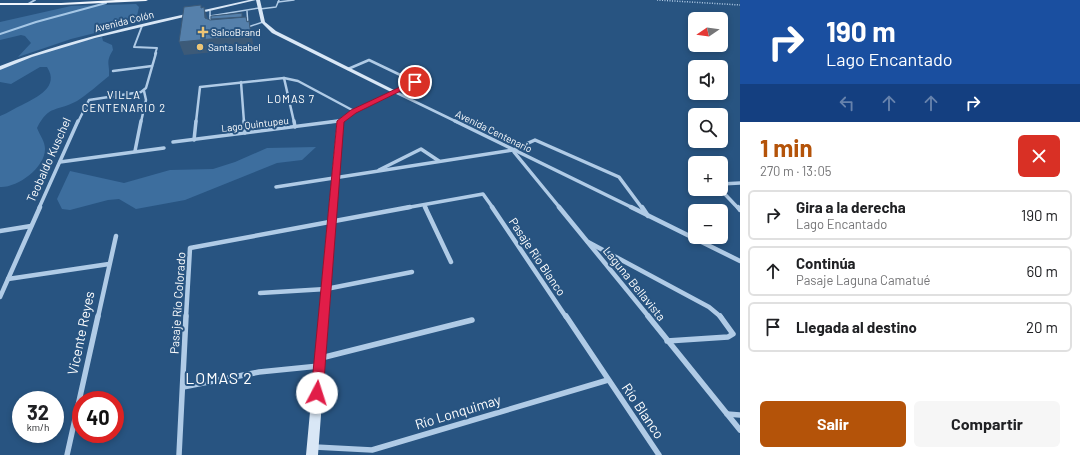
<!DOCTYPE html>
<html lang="es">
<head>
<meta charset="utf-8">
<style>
	:root { --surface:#fff; --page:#f6f6f6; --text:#202124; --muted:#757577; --line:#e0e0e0; --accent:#b45309 }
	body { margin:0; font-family:Barlow,sans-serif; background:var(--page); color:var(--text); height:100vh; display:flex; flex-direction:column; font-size:15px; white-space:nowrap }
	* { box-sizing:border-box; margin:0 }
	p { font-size:13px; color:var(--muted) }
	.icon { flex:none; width:22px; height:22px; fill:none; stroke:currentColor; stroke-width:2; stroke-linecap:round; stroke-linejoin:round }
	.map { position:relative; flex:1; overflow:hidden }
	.details { display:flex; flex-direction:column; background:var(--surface); width:340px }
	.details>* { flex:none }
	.guide { background:#1a4fa0; color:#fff; overflow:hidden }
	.needle { width:26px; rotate:257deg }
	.buttons { position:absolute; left:688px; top:12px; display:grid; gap:8px }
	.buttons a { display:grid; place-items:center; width:40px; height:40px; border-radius:6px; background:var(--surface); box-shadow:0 2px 6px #0003; font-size:20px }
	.speed { position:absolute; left:12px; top:391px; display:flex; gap:8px; font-size:20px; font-weight:700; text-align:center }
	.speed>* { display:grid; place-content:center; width:52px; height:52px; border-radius:50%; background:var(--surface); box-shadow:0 2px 6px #0003; line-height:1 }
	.speed small { font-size:10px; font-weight:400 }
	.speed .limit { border:6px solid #d22; background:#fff; color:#111 }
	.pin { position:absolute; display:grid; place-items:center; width:34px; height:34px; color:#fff; margin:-17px; border:2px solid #fff; border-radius:50%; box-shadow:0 1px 4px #0007 }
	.me { position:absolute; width:44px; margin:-22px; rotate:5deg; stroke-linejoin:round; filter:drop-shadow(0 0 3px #0008) }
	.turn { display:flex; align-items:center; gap:14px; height:84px; padding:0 20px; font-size:18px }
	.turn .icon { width:52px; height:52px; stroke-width:2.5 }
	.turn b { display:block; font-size:28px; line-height:34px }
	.lanes { display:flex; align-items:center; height:38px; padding:0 20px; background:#0003; justify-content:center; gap:20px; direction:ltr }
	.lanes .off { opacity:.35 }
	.round { display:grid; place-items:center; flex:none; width:42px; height:42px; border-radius:6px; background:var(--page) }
	.summary { display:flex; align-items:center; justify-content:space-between; height:68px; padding:0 20px }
	h1 { font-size:24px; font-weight:700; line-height:30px; color:var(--accent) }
	.primary-button { display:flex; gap:8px; margin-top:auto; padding:8px 20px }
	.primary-button a { flex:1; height:46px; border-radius:6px; background:var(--accent); color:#fff; font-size:16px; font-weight:700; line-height:46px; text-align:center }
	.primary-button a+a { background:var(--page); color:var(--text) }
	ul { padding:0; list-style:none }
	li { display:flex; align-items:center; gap:12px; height:50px; margin:0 8px 6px; padding:0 12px; border:2px solid var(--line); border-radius:6px }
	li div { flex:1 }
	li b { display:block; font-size:15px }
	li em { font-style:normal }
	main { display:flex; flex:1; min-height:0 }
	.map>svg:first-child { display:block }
	.green { fill:#3d6e9e }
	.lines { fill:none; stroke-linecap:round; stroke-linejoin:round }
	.stream { stroke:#a5c7e6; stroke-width:2 }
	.path { stroke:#b0cbe6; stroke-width:1.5; stroke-dasharray:1 1.5; stroke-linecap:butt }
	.lane { stroke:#b0cbe6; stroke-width:1.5 }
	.street-far4 { stroke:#b0cbe6; stroke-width:2 }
	.street-far3 { stroke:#b0cbe6; stroke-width:2.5 }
	.street-far2 { stroke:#b0cbe6; stroke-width:3.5 }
	.street-far1 { stroke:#b0cbe6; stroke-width:4.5 }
	.street { stroke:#b0cbe6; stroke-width:5.5 }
	.secondary { fill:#d9e7f6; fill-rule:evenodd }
	.primary { fill:#f1f6fd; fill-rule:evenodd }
	.shaded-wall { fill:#3c5a78 }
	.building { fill:#5580ab; stroke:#3c5a78 }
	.route { fill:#e11d48; stroke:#92132f }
	.poi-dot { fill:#edc576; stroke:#285481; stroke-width:1.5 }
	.labels { text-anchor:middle; stroke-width:4; stroke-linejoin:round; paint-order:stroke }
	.far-street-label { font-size:10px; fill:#fff; stroke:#285481 }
	.far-poi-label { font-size:10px; fill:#fff; stroke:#285481; text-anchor:start }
	.far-neighbourhood-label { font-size:11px; letter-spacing:1px; fill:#fff; stroke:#285481 }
	.street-label { font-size:12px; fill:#fff; stroke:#285481 }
	.near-street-label { font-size:14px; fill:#fff; stroke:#285481 }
	.near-neighbourhood-label { font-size:16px; letter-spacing:1px; fill:#fff; stroke:#285481 }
</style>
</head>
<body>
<main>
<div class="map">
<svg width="740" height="455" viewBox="0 0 740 455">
	<rect width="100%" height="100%" fill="#285481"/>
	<g class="green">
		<path d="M136 4 139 7 137 16 144 18 143 21 71 39 18 57 31 43 25 36 21 35 0 40V22L71 6Z"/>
		<path d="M102 37 103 41 112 45 113 50C105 63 110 63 109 76 99 84 88 94 77 101 57 112 49 104 37 128 40 136 45 141 45 149 45 168 17 188 0 187V116C8 113 15 108 22 105 37 97 60 87 47 67H40L11 84 0 82V70L8 64 76 42Z"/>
		<path d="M316 147 302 160 277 163 185 200 136 209 119 199 108 200 70 210 62 209 57 199 70 171 124 183 170 170 213 169 235 162 267 148Z"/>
	</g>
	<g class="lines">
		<path class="stream" d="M0 34 36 22 106 3"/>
		<path class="path" d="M657 0 740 5"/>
		<g class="lane">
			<path d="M278 2 294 0"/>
			<path d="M260 9 276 7 279 0"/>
			<path d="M210 11V24"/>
			<path d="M247 11 248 25"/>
			<path d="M210 16 259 8"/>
			<path d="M248 27 263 22"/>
		</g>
		<g class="street-far4">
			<path d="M28 4 35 0"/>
			<path d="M142 26 134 47 157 48 155 54"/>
		</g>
		<g class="street-far3">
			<path d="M348 69 369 60 415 82 395 92"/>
			<path d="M113 71 152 66"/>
			<path d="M284 78 294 122"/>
			<path d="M241 82 244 122"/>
			<path d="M395 92 457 122"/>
			<path d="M78 122 89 100 141 92 146 88 156 53"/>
			<path d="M141 122 146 100 144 91"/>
			<path d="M196 122 200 87 284 78 298 81 354 111"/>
			<path d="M330 122 340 121"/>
		</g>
		<g class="street-far2">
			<path d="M244 121 245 133"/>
			<path d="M294 121 295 127"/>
			<path d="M455 121 633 208"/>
			<path d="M194 140 196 121"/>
			<path d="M173 142 338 121"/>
			<path d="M135 151 141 121"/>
			<path d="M514 152 560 208"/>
			<path d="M60 162 164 148"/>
			<path d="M379 170 421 149 439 161"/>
			<path d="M721 184 740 183"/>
			<path d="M276 187 513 150 535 140 619 177 642 208"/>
			<path d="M720 189 738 208"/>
			<path d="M424 205 426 208"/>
			<path d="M39 208 78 121"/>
			<path d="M405 208 483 194 493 208"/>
		</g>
		<g class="street-far1">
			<path d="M425 207 451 262"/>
			<path d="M492 207 566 317"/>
			<path d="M559 207 649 317"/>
			<path d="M631 207 740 261"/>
			<path d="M642 207 648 216"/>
			<path d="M738 207 740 210"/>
			<path d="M0 231 31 226"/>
			<path d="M588 242 709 307 721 317"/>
			<path d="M8 279 109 264"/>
			<path d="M260 293 326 289 412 272"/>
			<path d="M0 297 40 207"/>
			<path d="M98 317 116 236"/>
			<path d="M186 317 190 248 410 207"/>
		</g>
		<g class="street">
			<path d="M566 316 659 455"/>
			<path d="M648 316 740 430"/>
			<path d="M667 341 728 337 733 334 720 316"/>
			<path d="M321 358 472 320"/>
			<path d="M183 387 259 372 319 366"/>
			<path d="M727 414 740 415"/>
			<path d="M315 447 372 450 608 380"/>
			<path d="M67 455 98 316"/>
			<path d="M179 455 186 316"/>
		</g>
		<g class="secondary">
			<path d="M249 0H256L95 38 32 57 0 70V66C81 35 165 19 249 0Z"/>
			<path d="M256 0H260L265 22 276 31 398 92 356 112 343 122 318 455H306L337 121 352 110 391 92 272 33 261 22Z"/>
		</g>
		<path class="primary" d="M116 0H148L146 1 61 5H0V3H61Z"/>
	</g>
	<g class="shaded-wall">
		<path d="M204 7 208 20 205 18Z"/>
		<path d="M249 21 254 48 184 55 179 42Z"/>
	</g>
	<g class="building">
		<path d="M201 5V8L204 7 205 18 210 20 246 17 247 22 249 21 251 35 179 42 184 7Z"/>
		<path d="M242 13V17L211 19V16Z"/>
	</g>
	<path class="route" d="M415 80 418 82 417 83 356 113 344 122 323 393 321 398 317 400 313 398 311 393 337 121 351 110Z"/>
	<g class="poi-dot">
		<path d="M201 26h4v4h4v4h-4v4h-4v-4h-4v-4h4z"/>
		<circle cx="200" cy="47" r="4"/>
	</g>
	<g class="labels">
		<g class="far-street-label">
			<text transform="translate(124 21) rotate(-14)" y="4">Avenida Colón</text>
			<text transform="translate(255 124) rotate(-7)" y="4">Lago Quintupeu</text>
			<text transform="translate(494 131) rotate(26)" y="4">Avenida Centenario</text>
		</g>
		<g class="far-poi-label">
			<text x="211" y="36">SalcoBrand</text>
			<text x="208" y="51">Santa Isabel</text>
		</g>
		<g class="far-neighbourhood-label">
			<text x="124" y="99">VILLA<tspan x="124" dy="13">CENTENARIO 2</tspan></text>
			<text x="291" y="103">LOMAS 7</text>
		</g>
		<g class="street-label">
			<text transform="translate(49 160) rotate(-66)" y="4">Teobaldo Kuschel</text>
			<text transform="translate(537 257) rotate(56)" y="4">Pasaje Río Blanco</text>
			<text transform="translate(634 284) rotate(51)" y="4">Laguna Bellavista</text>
			<text transform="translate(178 303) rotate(-86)" y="4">Pasaje Río Colorado</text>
		</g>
		<g class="near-street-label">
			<text transform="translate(81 333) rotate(-78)" y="5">Vicente Reyes</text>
			<text transform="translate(643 411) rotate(56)" y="5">Río Blanco</text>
			<text transform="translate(458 412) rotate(-17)" y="5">Río Lonquimay</text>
		</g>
		<g class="near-neighbourhood-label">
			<text x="219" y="384">LOMAS 2</text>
		</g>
	</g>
</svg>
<div class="buttons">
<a><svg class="needle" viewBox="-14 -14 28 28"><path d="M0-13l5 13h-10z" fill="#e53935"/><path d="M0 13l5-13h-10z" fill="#757577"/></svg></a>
<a><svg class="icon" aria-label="sound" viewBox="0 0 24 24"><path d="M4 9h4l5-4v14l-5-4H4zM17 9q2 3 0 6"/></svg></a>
<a><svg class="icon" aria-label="search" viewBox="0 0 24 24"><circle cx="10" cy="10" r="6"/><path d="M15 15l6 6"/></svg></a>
<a>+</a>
<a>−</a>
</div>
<div class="speed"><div>32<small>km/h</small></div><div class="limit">40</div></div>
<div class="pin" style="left:415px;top:82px;background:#d93025"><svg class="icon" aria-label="arrive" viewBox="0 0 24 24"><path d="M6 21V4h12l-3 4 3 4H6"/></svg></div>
<svg class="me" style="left:317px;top:393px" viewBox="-20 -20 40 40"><circle r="19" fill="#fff"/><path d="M0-13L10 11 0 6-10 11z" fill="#e11d48"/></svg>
</div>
<section class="details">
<div class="guide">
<div class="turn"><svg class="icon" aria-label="right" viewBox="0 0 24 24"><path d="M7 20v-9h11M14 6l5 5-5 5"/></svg><div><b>190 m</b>Lago Encantado</div></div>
<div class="lanes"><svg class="icon off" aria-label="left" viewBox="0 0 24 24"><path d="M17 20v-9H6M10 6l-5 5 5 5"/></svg><svg class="icon off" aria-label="ahead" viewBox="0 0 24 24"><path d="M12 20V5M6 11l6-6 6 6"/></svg><svg class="icon off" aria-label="ahead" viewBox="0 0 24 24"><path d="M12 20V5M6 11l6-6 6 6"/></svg><svg class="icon" aria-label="right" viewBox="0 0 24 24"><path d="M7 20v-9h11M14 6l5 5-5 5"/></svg></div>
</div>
<div class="summary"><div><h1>1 min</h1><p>270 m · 13:05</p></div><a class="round" style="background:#d93025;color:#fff"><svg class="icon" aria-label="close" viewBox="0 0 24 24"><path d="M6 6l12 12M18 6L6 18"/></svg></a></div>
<ul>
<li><svg class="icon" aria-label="right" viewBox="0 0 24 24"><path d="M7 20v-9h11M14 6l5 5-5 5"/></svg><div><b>Gira a la derecha</b><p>Lago Encantado</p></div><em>190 m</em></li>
<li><svg class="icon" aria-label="ahead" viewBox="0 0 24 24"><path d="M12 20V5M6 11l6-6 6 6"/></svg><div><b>Continúa</b><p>Pasaje Laguna Camatué</p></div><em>60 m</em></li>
<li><svg class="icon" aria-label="arrive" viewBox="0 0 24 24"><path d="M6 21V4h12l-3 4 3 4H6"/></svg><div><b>Llegada al destino</b></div><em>20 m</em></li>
</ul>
<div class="primary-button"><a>Salir</a><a>Compartir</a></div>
</section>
</main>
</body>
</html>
